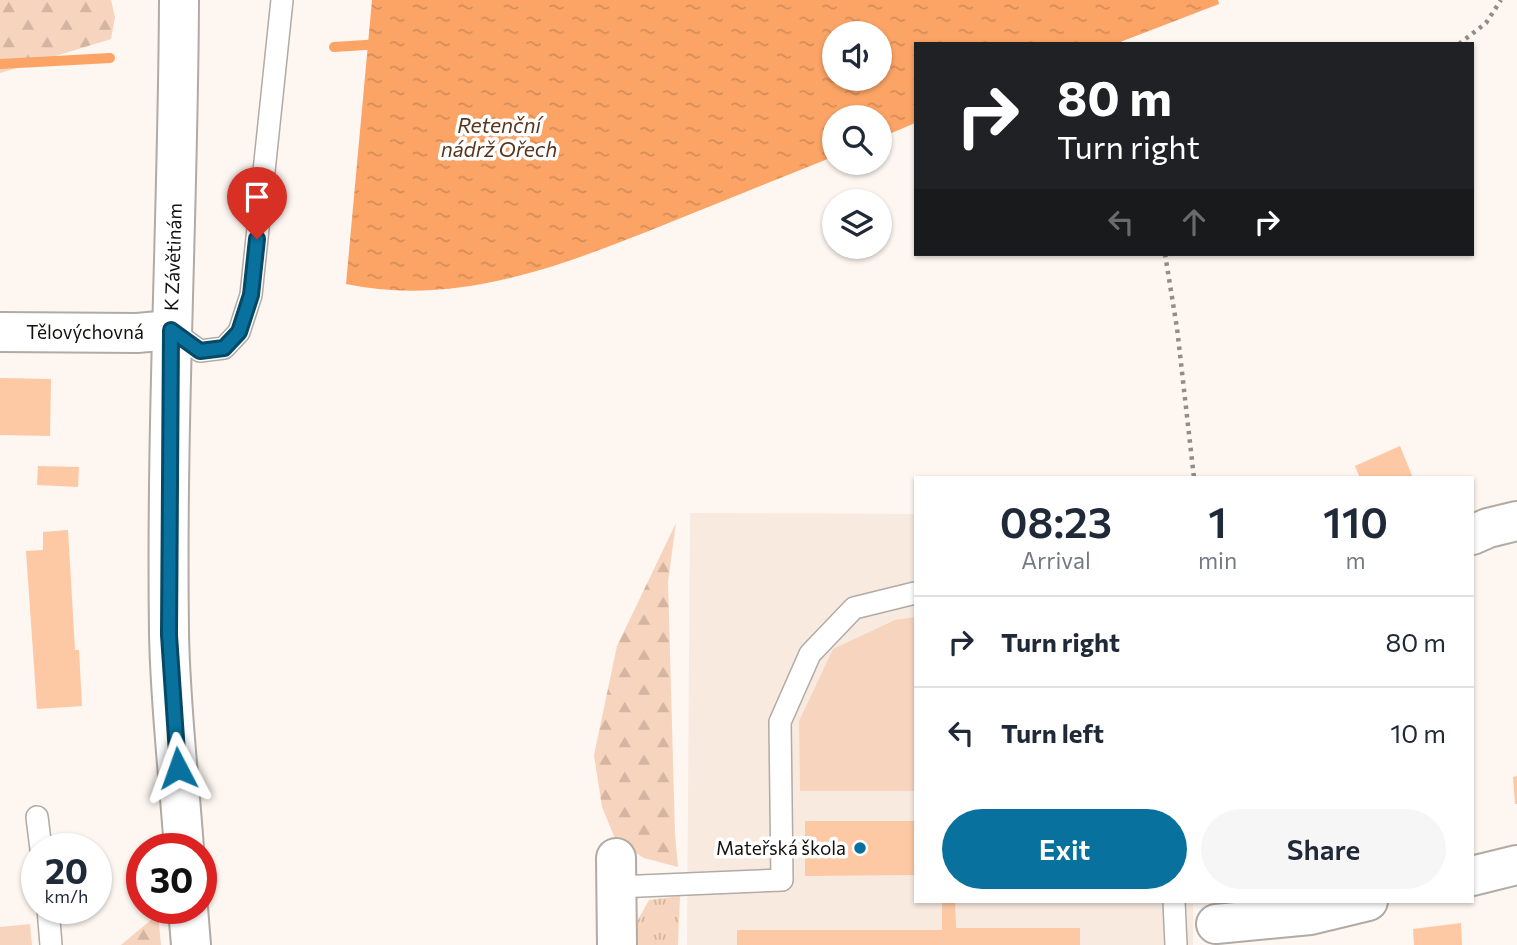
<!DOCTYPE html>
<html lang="en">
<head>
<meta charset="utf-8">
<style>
	:root { --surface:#fff; --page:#f6f6f7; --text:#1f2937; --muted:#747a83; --line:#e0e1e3; --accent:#08719d }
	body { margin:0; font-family:Commissioner,sans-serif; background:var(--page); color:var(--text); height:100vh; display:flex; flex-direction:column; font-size:26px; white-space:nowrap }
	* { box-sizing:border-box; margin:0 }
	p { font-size:23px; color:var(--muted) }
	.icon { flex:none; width:38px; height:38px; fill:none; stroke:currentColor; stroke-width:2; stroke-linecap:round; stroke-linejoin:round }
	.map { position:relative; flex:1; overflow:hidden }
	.details { position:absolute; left:914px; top:476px; width:560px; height:427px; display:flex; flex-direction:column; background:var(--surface); border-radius:0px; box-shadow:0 2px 5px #0004 }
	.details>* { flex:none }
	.top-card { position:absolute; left:914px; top:42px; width:560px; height:214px; border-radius:0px; box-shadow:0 2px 5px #0004; background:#202124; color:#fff; overflow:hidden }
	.tools { position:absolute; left:822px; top:21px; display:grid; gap:14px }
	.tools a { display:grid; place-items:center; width:70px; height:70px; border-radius:50%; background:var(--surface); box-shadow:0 2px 5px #0004; font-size:35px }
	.speed { position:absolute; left:21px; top:833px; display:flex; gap:14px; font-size:35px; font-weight:700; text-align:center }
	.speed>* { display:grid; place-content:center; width:91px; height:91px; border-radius:50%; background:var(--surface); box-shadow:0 2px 5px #0004; line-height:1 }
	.speed small { font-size:18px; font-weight:400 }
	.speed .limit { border:10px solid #d22; background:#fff; color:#111 }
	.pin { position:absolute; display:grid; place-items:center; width:60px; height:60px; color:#fff; margin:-72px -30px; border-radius:50% 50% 50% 0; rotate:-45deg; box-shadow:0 0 7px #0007 }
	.pin .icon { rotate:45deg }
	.me { position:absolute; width:77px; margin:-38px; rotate:356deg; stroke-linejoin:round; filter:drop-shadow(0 0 5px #0008) }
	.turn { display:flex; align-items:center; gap:24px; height:147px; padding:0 28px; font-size:32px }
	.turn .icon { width:91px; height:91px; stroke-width:2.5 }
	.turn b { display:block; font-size:49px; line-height:60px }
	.lanes { display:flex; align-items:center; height:66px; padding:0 28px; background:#0003; justify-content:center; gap:35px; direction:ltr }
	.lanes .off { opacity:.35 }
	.eta { display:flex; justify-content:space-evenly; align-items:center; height:119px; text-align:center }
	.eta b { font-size:42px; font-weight:600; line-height:49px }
	.primary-button { display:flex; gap:14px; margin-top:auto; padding:14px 28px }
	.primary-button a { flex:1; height:80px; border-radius:42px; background:var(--accent); color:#fff; font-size:28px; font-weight:600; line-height:80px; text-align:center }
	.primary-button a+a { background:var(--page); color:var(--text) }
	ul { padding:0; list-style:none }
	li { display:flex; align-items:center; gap:21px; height:91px; padding:0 28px; border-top:2px solid var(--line) }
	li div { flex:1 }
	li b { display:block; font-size:26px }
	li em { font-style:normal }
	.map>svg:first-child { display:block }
	.built { fill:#f9eae0 }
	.grass { fill:url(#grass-tufts) }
	.forest { fill:url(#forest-firs) }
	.park { fill:#f7d4bd }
	.water { fill:url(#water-ripples); fill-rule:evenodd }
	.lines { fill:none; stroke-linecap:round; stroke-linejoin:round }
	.stream { stroke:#fba466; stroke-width:10 }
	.building { fill:#fdc8a4 }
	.service-casing { stroke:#b1aaa5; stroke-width:24 }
	.minor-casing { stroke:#b1aaa5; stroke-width:42 }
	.path { stroke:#928d8a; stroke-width:4.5; stroke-dasharray:3.5 5; stroke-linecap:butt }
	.service { stroke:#fff; stroke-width:21 }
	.minor { stroke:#fff; stroke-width:38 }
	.route-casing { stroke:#054966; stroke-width:18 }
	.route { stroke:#08719d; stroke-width:12 }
	.poi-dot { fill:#08719d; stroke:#fff; stroke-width:2.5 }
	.labels { text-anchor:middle; stroke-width:7; stroke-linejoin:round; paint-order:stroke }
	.street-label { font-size:19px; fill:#13110f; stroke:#fff }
	.poi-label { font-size:19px; fill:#13110f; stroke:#fff; text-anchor:end }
	.water-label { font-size:21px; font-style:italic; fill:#59361c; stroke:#fff }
</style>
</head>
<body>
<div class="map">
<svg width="1517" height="945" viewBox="0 0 1517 945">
	<defs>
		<pattern id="grass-tufts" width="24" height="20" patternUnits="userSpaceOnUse" patternTransform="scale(1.75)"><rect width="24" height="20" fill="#f7d4bd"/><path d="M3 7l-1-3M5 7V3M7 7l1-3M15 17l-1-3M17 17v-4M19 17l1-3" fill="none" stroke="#d3b5a1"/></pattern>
		<pattern id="forest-firs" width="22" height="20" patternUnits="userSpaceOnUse" patternTransform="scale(1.75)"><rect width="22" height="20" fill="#f7d4bd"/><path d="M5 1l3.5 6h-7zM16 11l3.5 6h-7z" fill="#d3b5a1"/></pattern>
		<pattern id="water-ripples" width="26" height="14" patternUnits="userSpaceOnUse" patternTransform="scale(1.75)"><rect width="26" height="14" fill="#fba466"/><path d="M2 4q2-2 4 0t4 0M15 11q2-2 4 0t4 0" fill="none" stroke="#d68c57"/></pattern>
	</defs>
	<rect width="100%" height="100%" fill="#fdf6f1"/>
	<path class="built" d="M690 513 915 514V901H1193V945H687Z"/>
	<path class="grass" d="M680 896 678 945H637L633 929 649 900Z"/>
	<g class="forest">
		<path d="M0 0H111L115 17 111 39 0 73Z"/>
		<path d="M676 523 668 582 675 834 678 867 644 858 616 841 602 807 594 755 617 646Z"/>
		<path d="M158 914 161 945H121Z"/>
	</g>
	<g class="park">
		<path d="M915 617V791H800L799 721 833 649 895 620Z"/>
		<path d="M30 924 32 945H0V927Z"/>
	</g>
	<path class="water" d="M372 0H1218L1219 4 1115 44H915V123L880 138V117H835V156C780 178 726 200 671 222 569 263 459 308 346 284ZM835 33H880V79H835Z"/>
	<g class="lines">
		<g class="stream">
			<path d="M334 47 381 44"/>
			<path d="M0 64 110 58"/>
		</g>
	</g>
	<g class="building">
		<path d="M0 378 51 379 50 436 0 435Z"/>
		<path d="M1400 446 1413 478H1360L1355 466Z"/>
		<path d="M38 466 79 467 78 487 37 485Z"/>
		<path d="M68 530 75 650H79L82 706 37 709 26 551 43 550V532Z"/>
		<path d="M1517 776V804H1515L1513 777Z"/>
		<path d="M805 821H915V875L805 876Z"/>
		<path d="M942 901H955L956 928H1080V945H737V930H942Z"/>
		<path d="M1461 923 1462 945H1414L1413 929Z"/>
	</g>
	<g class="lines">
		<g class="service-casing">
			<g id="service">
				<path d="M171 330 200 351 224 348 239 332 251 295 282 0"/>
				<path d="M37 817 41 849"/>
				<path d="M617 887 782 880 780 722 810 654 854 608 915 593"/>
				<path d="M1174 901 1176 945"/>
				<path d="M48 908 51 945"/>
			</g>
		</g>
		<g class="minor-casing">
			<g id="minor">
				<path d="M179 0C178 211 166 421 169 632 170 703 179 777 184 849"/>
				<path d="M0 332 137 333 171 330"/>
				<path d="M1472 535 1488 528 1517 521"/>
				<path d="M616 858 617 945"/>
				<path d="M1472 876 1517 865"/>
				<path d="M188 908 191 945"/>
				<path d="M1216 924 1310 915 1368 901"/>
			</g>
		</g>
		<g class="path">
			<path d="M1459 44 1486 23 1501 0"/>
			<path d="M1165 254 1177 328 1194 478"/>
		</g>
		<use href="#service" class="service"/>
		<use href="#minor" class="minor"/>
	</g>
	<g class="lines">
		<g class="route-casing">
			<path id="route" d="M178 768 169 635 171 330 200 351 224 348 239 332 251 295 257 239"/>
		</g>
		<use href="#route" class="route"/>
	</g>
	<circle class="poi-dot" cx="860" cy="848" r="7"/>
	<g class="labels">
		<g class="street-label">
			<text transform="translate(173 257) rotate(-88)" y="7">K Závětinám</text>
			<text x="85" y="339">Tělovýchovná</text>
		</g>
		<g class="poi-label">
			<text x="846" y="855">Mateřská škola</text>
		</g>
		<g class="water-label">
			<text x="499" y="133">Retenční<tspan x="499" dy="24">nádrž Ořech</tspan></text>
		</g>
	</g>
</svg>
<div class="tools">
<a><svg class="icon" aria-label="sound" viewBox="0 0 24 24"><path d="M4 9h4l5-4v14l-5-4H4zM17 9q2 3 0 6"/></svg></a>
<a><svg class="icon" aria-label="search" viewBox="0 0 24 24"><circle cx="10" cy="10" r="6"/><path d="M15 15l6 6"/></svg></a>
<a><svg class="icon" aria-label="layers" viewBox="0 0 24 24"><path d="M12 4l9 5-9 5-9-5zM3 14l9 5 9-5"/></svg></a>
</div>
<div class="speed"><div>20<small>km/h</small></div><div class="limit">30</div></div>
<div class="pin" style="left:257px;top:239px;background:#d93025"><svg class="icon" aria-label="arrive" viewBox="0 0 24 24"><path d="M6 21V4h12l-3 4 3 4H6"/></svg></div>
<svg class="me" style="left:178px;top:768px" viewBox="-20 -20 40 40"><path d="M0-17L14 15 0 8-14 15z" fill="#08719d" stroke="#fff" stroke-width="4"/></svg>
<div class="top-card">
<div class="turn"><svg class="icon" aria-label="right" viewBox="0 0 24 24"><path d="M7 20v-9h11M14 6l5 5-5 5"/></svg><div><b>80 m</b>Turn right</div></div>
<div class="lanes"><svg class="icon off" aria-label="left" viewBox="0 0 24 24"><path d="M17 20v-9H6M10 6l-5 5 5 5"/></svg><svg class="icon off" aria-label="ahead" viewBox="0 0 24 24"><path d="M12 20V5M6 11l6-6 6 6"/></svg><svg class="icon" aria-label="right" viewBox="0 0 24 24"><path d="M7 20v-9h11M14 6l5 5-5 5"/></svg></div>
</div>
<section class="details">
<div class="eta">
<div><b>08:23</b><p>Arrival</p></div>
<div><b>1</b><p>min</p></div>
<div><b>110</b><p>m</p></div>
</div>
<ul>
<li><svg class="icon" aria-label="right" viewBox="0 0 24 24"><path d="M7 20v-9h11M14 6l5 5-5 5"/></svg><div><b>Turn right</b></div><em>80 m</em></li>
<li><svg class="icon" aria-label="left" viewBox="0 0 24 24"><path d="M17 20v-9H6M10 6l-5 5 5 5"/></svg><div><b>Turn left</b></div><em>10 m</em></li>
</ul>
<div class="primary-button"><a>Exit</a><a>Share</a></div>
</section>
</div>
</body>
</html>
